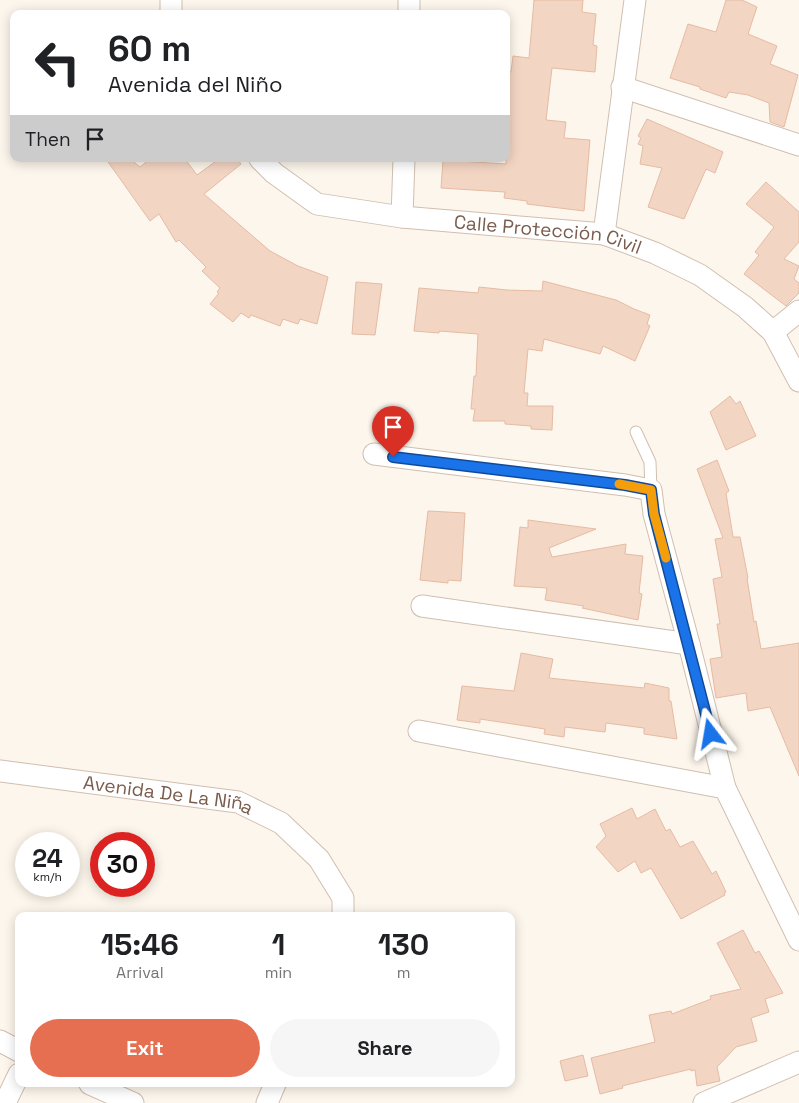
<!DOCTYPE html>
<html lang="en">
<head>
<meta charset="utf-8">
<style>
	:root { --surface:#fff; --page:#f6f6f6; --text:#202124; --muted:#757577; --accent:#e76f51 }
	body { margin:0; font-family:"Space Grotesk",sans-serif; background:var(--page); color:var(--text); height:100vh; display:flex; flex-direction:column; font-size:19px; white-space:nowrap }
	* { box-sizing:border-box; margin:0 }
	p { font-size:16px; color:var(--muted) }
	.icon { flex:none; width:28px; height:28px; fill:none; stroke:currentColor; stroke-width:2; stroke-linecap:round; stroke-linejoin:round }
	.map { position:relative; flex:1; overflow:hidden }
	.side { position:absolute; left:15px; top:912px; width:500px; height:175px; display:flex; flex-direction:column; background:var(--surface); border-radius:10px; box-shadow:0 2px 12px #0003 }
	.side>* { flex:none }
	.top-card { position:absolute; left:10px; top:10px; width:500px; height:152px; border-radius:10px; box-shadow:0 2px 12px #0003; background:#fff; color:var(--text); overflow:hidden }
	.speed { position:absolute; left:15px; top:832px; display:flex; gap:10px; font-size:25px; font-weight:700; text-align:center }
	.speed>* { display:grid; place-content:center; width:65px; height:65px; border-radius:50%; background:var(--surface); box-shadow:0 2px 12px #0003; line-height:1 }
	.speed small { font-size:12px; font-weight:400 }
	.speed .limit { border:8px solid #d22; background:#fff; color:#111 }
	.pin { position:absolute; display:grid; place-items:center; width:42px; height:42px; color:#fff; margin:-51px -21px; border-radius:50% 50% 50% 0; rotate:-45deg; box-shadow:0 0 5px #0007 }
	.pin .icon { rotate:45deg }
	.me { position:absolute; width:55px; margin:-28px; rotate:346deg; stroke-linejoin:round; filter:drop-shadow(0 0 4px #0008) }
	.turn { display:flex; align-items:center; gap:18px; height:105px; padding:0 15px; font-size:22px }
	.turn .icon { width:65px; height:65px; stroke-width:2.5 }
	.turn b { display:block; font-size:35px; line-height:42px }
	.then { display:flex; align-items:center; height:48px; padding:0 15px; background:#0003; gap:10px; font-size:19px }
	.eta { display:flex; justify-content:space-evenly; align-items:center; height:85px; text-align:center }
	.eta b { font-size:30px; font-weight:800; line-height:35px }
	.button { display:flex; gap:10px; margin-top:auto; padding:10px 15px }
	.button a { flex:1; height:58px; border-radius:30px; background:var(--accent); color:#fff; font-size:20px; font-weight:800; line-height:58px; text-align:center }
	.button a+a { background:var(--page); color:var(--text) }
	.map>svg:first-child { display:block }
	.building { fill:#f3d5c3; stroke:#e6bba3 }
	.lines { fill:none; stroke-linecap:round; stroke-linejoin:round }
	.lane-casing { stroke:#d1beb0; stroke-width:13 }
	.street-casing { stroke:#d1beb0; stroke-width:23 }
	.lane { stroke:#fff; stroke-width:11 }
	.street { stroke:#fff; stroke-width:21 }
	.route-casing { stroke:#114b97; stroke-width:12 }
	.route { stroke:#1a73e8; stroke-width:9 }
	.slow { stroke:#f59e0b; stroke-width:9 }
	.labels { text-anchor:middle; stroke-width:5; stroke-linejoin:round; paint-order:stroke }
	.street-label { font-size:19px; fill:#7a5c4d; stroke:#fffaf3 }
</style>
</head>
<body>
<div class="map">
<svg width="799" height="1103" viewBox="0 0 799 1103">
	<rect width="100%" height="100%" fill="#fdf6ec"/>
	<g class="building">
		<path d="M534 0H583L582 12 596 14 593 45 597 46 595 72 552 68 546 120 566 122 564 138 590 140 584 211 527 204V201L504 198 505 192 441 188 443 160 506 164V72H511L513 56 529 58Z"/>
		<path d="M726 0H742L757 7 748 34 777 46 770 64 798 75 784 127 770 122 769 103 748 95 729 92 726 98 700 89V87L670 78 688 24 716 32Z"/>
		<path d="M647 119 723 152 715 173 706 169 684 219 648 207 662 168 640 164 643 146 638 144 641 138 638 136Z"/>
		<path d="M106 159H130L140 167 150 159H185L197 175 219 159H237L241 164 204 194 270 251 298 266 328 277 317 324 300 319 298 324 283 319 280 326 251 315 249 318 241 313 233 322 210 304 219 293 217 292 220 288 202 271 206 267 179 240 176 242 159 214 150 221Z"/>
		<path d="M766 182 799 212V242L784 259 799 266 794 279 799 283V293L786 306 744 274 759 255 755 252 774 227 746 204Z"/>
		<path d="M543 281 616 300 634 309 650 315 647 324 650 326 635 361 603 346 600 354 544 339 542 351 528 349 524 393H528L527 406H553L552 430 531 429V426L505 424V421H473L475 409H471L474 376H476L478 334 439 331V333L414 331 419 288 478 293 479 287 507 290 542 291Z"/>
		<path d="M356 282 382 284 375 335 352 334Z"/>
		<path d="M730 396 736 404 740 401 756 436 726 450 710 412Z"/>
		<path d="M717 460 729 491 726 493 733 537H740L748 578H747L754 622 756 621 761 649 799 643V776L770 707 748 711 746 693 716 698 710 659 722 657 717 624H720L713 579 722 577 715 539 723 538 697 469Z"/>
		<path d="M428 511 465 513 461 581 448 580V583L420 580Z"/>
		<path d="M528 520 596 529 549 548 552 557 626 544 625 554 643 556 639 593 642 594 638 620 582 608 584 606 545 600 547 588 514 586 520 527 528 528Z"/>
		<path d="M521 653 553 659 549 678 644 688 645 683 669 688V701H671L677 739 644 734V728L606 723 605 732 565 727 564 737 544 734 545 729 480 719V723L457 720 462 686 514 691Z"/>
		<path d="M632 808 637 819 655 809 666 831 670 829 680 847 693 841 712 874 716 871 726 892 724 893 725 895 681 919 651 868 641 873 635 861 618 872 596 847 606 836 600 824Z"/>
		<path d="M743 930 755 953 759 951 783 993 765 999 769 1012 751 1018 757 1041 736 1047 717 1067 720 1081 697 1086 695 1070 691 1071V1069L622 1086 623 1088 600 1094 591 1058 655 1042 649 1015 671 1011 672 1014 711 999 710 996 741 989 717 943Z"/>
		<path d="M583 1055 588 1076 565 1081 560 1061Z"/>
	</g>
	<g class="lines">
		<g class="lane-casing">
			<path id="lane" d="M636 432 650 462 651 490"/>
		</g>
		<g class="street-casing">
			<g id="street">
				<path d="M171 0V14"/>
				<path d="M409 14V0"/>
				<path d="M622 87 799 145"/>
				<path id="s1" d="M260 159 274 173 317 204 402 217 604 234 655 253 700 275 745 307 773 332 799 381"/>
				<path d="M402 217 404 159"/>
				<path d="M604 234 635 0"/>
				<path d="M773 332 799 311"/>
				<path d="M374 454 625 485 651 490 654 514 689 644 725 788 799 940"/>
				<path d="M422 606 689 644"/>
				<path d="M419 731 725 788"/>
				<path id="s2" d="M0 771 238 802 281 823 319 859 343 898V916"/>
				<path d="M0 1041 19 1051"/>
				<path d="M90 1084 133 1103"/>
				<path d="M5 1103 19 1074"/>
				<path d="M267 1103 275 1084"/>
				<path d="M704 1103 799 1062"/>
			</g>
		</g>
		<use href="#lane" class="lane"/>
		<use href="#street" class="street"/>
	</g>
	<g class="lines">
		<g class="route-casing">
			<path id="route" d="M393 457 625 485 651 490 654 514 711 734"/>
		</g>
		<use href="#route" class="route"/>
		<path class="slow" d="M619 484 651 490 654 514 666 558"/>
	</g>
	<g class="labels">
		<g class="street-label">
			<text dy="7" stroke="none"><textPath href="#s1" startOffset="306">Calle Protección Civil</textPath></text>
			<text dy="7" stroke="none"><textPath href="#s2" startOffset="170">Avenida De La Niña</textPath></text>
		</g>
	</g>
</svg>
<div class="speed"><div>24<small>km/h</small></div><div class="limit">30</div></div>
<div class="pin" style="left:393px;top:457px;background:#d93025"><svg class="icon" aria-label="arrive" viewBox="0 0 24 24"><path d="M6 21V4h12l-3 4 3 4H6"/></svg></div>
<svg class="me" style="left:711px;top:734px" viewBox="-20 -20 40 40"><path d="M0-17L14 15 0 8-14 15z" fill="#1a73e8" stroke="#fff" stroke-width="4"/></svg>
<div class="top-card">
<div class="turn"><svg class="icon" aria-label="left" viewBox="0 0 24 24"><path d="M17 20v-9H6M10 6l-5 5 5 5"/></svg><div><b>60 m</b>Avenida del Niño</div></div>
<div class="then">Then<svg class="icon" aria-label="arrive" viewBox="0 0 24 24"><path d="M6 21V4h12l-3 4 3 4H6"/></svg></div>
</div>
<section class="side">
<div class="eta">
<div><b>15:46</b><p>Arrival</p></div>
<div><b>1</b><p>min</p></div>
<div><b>130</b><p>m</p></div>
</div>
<div class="button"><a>Exit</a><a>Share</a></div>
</section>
</div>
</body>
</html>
